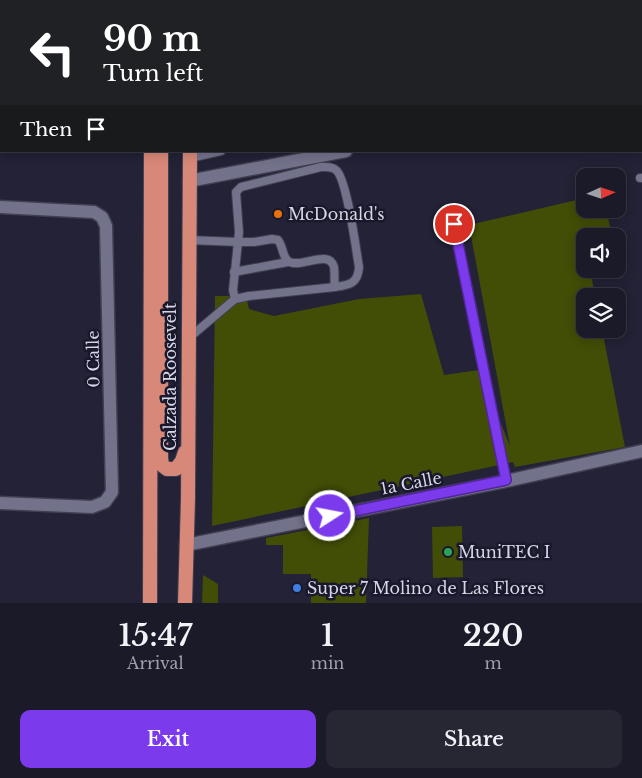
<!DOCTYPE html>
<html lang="en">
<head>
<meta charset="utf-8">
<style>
	:root { --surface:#1a1a28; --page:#272734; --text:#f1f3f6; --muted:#9fa1a8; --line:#383845; --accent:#7c3aed }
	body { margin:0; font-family:"Libre Baskerville",serif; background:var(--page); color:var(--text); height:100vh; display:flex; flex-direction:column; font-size:19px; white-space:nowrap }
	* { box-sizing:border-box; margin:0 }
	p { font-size:16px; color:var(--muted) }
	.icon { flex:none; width:28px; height:28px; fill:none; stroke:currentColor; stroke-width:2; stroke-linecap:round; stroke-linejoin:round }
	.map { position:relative; height:603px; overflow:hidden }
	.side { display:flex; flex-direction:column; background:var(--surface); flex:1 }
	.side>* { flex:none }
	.top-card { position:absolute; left:0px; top:0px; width:642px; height:152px; box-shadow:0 2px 12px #0003,0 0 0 1px var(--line); background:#202124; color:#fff; overflow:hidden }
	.needle { width:32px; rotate:87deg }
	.fabs { position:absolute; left:576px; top:168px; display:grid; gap:10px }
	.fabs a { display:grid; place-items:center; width:50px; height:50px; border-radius:10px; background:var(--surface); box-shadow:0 2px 12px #0003,0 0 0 1px var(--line); font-size:25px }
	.pin { position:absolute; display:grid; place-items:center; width:42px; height:42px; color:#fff; margin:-21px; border:2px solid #fff; border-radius:50%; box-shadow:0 1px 5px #0007 }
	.me { position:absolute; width:55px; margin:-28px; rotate:79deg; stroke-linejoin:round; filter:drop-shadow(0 0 4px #0008) }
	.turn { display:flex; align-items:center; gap:18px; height:105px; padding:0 20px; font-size:22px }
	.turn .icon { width:65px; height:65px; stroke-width:2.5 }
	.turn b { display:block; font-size:35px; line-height:42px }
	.then { display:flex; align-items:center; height:48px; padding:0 20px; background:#0003; gap:10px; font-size:19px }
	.eta { display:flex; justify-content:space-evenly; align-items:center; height:85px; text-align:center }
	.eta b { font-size:30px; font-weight:600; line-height:35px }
	.cta { display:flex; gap:10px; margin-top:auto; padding:10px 20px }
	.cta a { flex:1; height:58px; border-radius:10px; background:var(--accent); color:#fff; font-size:20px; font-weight:600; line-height:58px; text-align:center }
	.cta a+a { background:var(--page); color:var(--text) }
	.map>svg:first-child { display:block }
	.industrial { fill:#322736 }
	.green { fill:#424d06 }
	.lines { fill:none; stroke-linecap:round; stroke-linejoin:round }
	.service-casing { stroke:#413f51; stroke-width:10 }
	.minor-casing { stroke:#413f51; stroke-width:15 }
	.trunk-casing { stroke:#413f51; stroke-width:16 }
	.service { stroke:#73728b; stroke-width:8 }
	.minor { stroke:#73728b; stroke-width:12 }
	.trunk { stroke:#d88878; stroke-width:14 }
	.route-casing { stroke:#51269a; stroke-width:12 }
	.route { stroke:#7c3aed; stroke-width:9 }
	.food-dot { fill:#e8710a; stroke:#1a182c; stroke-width:2 }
	.leisure-dot { fill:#2e9e5b; stroke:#1a182c; stroke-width:2 }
	.shop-dot { fill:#3f7fe0; stroke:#1a182c; stroke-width:2 }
	.labels { text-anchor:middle; stroke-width:5; stroke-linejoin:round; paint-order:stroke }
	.poi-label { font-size:16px; fill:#d6d6e4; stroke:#1a182c; text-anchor:start }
	.street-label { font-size:16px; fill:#d6d6e4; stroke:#1a182c }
</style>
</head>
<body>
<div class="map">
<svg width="642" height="603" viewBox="0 0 642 603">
	<rect width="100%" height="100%" fill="#232236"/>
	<path class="industrial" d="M248 0H642V45L641 1H248Z"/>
	<g class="green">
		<path d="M585 198V209H606L612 236H585V269H590L595 296H585V329H602L625 447 515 467 513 462 212 526 215 296H246L249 309 274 316 359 299 421 294 444 375 479 370 510 446 469 225Z"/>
		<path d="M369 518 366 603H311V574H283V545H266V538Z"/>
		<path d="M462 526 463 577 433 578 432 527Z"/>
		<path d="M203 575 218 584V603H202Z"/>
	</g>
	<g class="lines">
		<g class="service-casing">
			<g id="service">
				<path d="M130 0 151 1"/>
				<path d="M231 0 232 1"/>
				<path d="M472 0V1"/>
				<path d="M603 0V1"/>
				<path d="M43 1 44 0"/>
				<path d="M120 1 124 0"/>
				<path d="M641 29H642"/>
				<path d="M190 158 221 151"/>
				<path d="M640 178H642"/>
				<path d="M454 224 506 481"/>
				<path d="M189 240 238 242 239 232 236 192 241 187 321 167C326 167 332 166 336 170 347 179 356 250 359 267 358 284 349 285 335 287L249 296 235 299 190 337"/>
				<path d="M234 272 288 262"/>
				<path d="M235 299 233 290 238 242H254L272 239 278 240C283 246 282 256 288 261 299 270 329 248 334 267 335 274 334 281 335 287"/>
			</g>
		</g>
		<g class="minor-casing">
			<g id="minor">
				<path d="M641 61H642"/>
				<path d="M189 181 346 151"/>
				<path d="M0 207 94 212 102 217 106 226 112 492 105 502 92 507 0 503"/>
				<path d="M186 545 506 481 642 451"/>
			</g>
		</g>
		<g class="trunk-casing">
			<g id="trunk">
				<path d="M151 0V1"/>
				<path d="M191 1V0"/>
				<path d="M161 151V458L162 465 167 469H176L182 461 185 452"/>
				<path d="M150 603 151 151"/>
				<path d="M185 603 188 499 190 151"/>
			</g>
		</g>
		<use href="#service" class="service"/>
		<use href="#minor" class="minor"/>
		<use href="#trunk" class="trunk"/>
	</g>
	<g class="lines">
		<g class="route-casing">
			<path id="route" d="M330 516 506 480 454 224"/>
		</g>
		<use href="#route" class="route"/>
	</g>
	<circle class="food-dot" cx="278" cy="214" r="5"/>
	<circle class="leisure-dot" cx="448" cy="552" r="5"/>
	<circle class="shop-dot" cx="297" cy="588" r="5"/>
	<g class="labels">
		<g class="poi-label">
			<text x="288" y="220">McDonald's</text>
			<text x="458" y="558">MuniTEC I</text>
			<text x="307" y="594">Super 7 Molino de Las Flores</text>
		</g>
		<g class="street-label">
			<text transform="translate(93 359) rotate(-91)" y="6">0 Calle</text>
			<text transform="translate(170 377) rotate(-90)" y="6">Calzada Roosevelt</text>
			<text transform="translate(411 483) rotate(-11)" y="6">1a Calle</text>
		</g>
	</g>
</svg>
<div class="fabs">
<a><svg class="needle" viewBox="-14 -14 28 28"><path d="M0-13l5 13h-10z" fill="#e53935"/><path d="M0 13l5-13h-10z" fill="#9fa1a8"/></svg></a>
<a><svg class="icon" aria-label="sound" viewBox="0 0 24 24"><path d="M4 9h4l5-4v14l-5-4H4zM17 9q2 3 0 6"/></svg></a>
<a><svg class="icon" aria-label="layers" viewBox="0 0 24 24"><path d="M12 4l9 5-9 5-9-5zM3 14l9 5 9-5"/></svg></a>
</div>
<div class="pin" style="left:454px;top:224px;background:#d93025"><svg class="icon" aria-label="arrive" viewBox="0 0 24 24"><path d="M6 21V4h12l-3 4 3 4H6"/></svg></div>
<svg class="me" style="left:330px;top:516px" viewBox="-20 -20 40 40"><circle r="17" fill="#7c3aed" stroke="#fff" stroke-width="3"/><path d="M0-11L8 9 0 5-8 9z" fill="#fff"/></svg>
<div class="top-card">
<div class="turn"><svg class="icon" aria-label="left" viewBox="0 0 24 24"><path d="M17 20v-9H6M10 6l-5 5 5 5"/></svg><div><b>90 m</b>Turn left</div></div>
<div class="then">Then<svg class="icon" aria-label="arrive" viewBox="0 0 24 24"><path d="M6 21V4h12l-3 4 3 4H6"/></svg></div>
</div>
</div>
<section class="side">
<div class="eta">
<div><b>15:47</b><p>Arrival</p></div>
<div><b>1</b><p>min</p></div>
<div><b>220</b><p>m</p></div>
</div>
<div class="cta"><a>Exit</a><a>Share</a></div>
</section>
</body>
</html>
